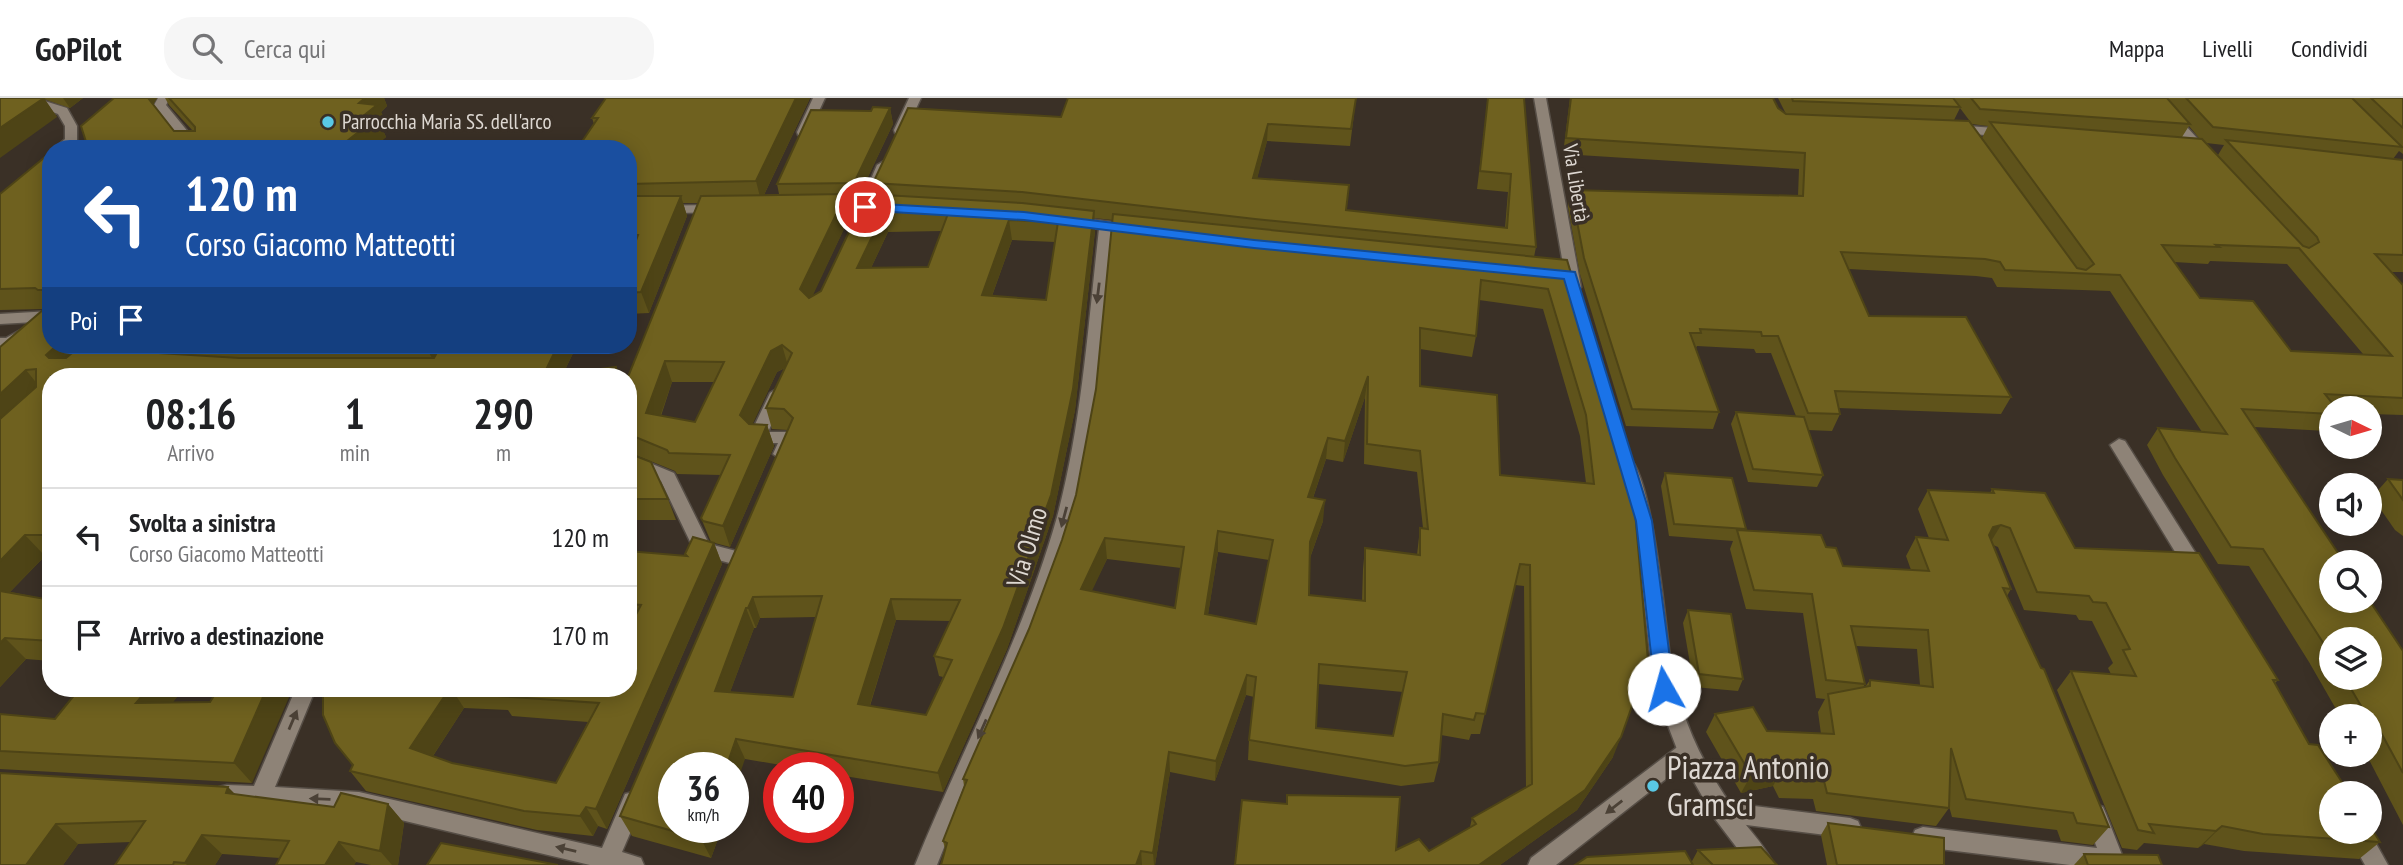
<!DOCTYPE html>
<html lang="it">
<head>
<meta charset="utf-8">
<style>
	:root { --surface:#fff; --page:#f6f6f6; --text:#202124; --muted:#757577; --line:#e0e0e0 }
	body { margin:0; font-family:"PT Sans Narrow",sans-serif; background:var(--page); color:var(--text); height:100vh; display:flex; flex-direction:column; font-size:26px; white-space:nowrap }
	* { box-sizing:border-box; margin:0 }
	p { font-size:23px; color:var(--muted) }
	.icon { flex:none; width:38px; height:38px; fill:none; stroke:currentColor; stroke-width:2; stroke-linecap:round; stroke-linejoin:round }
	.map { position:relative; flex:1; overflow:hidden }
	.sheet { position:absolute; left:42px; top:270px; width:595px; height:329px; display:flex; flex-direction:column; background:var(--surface); border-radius:28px; box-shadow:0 4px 18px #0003 }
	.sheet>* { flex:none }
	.top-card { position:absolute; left:42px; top:42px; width:595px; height:214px; border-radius:28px; box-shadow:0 4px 18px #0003; background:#1a4fa0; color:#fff; overflow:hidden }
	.needle { width:46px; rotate:95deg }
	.fabs { position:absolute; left:2319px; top:298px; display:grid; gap:14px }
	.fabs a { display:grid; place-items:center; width:63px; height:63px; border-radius:50%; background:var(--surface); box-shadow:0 4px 18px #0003; font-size:35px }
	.speed { position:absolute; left:658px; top:654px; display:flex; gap:14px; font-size:35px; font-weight:700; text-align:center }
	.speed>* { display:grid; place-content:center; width:91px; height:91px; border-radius:50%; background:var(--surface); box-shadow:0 4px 18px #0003; line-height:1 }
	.speed small { font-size:18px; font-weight:400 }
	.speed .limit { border:10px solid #d22; background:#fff; color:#111 }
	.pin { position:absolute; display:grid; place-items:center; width:60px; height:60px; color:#fff; margin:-30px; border:4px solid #fff; border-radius:50%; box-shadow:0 2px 7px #0007 }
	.me { position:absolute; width:77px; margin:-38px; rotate:353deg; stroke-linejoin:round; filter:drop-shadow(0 0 5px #0008) }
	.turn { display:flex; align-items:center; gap:24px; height:147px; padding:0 28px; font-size:32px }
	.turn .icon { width:91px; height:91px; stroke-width:2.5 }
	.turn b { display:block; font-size:49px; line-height:60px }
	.then { display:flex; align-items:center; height:66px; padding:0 28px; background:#0003; gap:14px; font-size:26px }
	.eta { display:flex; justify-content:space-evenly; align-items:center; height:119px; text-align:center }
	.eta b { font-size:42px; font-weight:800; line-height:49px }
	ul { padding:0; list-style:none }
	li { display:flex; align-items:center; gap:21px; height:98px; padding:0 28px; border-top:2px solid var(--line) }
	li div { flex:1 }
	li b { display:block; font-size:26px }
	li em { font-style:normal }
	header { display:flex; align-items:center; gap:42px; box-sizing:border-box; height:98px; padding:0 35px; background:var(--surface); border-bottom:2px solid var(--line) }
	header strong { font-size:33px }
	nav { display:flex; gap:38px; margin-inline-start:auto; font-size:24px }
	.search { width:490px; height:63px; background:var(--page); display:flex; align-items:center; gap:18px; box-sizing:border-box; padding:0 24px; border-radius:28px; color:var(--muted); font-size:26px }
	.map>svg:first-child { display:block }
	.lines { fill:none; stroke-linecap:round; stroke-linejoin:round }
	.minor-casing { stroke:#564e46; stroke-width:3 }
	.tertiary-casing { stroke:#564e46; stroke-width:3 }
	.minor { fill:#8e8377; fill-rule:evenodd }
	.tertiary { fill:#8e8377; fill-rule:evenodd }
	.wall { fill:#5f531b; fill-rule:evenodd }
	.shaded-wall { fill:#4e4416 }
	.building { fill:#6f611f; stroke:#4e4416; stroke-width:2; fill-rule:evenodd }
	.oneway { fill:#4b4136 }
	.route { fill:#1a73e8; stroke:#114b97; stroke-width:2 }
	.poi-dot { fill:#59c8e5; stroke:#3a3026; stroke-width:2.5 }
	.labels { text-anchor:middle; stroke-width:7; stroke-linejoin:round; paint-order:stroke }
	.far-poi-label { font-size:21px; fill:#ded8d2; stroke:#3a3026; text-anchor:start }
	.far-street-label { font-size:21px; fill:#ded8d2; stroke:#3a3026 }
	.street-label { font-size:26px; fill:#ded8d2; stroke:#3a3026 }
	.near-poi-label { font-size:32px; fill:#ded8d2; stroke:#3a3026; text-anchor:start }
</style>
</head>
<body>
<header>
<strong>GoPilot</strong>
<div class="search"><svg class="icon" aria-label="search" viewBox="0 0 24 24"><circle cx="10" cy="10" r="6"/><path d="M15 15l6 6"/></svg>Cerca qui</div>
<nav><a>Mappa</a><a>Livelli</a><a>Condividi</a></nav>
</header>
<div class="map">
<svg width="2403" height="767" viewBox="0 0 2403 767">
	<rect width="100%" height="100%" fill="#3a3026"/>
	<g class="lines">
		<g class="minor-casing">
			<g id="minor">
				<path d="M16 0H35L67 10 77 28V45L69 51H54L65 41V28L58 16Z"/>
				<path d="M158 0H170L166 7 198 46 205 51H188L154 7Z"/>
				<path d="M813 0H825L808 37H798L797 34Z"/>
				<path d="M909 0H921L905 35H895L894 32Z"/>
				<path d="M2147 0H2160L2210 54V60H2200Z"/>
				<path d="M1953 27 2009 31 2015 35 2009 39 1948 34V28Z"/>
				<path d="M884 63 891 67 873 106 889 107V113L870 114 866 121 861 122 854 118 856 114 823 113V107L828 106H860L877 67Z"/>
				<path d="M720 107 725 108V114L628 116V108Z"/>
				<path d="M1073 119 1135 127 1142 131 1135 135 1113 132C1101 243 1096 356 1062 462 1029 567 977 665 937 767H915C962 651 1023 540 1057 419 1082 325 1088 227 1099 131L1068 126 1066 123Z"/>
				<path d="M51 213V228L15 249 0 250V240H6L35 224 0 226V216Z"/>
				<path d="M778 290 786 295 768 334H789L797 340 788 360 782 362 773 356 778 345H757L749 339 770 295Z"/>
				<path d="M2119 341 2125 343 2205 470 2207 475 2205 480H2191L2110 347Z"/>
				<path d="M628 356 674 375 709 446 744 455 746 460 744 465 737 467 696 456 661 383 628 369Z"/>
				<path d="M296 590H316L275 689 359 694 602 750 625 696 633 694 641 696 644 703 622 754 641 760 644 767H590L359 712 227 705 219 703 216 696 219 689 227 687 254 688Z"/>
				<path d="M1687 644 1694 647 1698 653 1694 659 1556 767H1528L1531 760 1680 647Z"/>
				<path d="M1723 704 1850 720 1858 723 1861 730 1858 737 1850 740 1723 724 1715 721 1712 714 1715 707Z"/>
				<path d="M2095 706 2103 709 2106 716 2124 762 2122 767H2070L1923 749 1915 746 1912 739 1915 732 1923 729 2097 750 2084 716 2087 709Z"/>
				<path d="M2346 733H2369L2388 767H2365Z"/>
			</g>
		</g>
		<g class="tertiary-casing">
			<g id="tertiary">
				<path d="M1534 0H1546L1581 189 1574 194 1567 189Z"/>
				<path d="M1626 358C1651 365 1665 521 1669 551 1677 611 1697 657 1731 707 1744 727 1764 745 1774 767H1750L1715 721 1680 659 1654 591 1635 423 1617 364Z"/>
			</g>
		</g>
		<use href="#minor" class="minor"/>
		<use href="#tertiary" class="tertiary"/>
	</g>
	<g class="wall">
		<path d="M0 0H83L70 10 44 1 57 19Z"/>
		<path d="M114 0H157L153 6 174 33H193L169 7 165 0H384L387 8 381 14 387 26 382 30 386 39 372 51H54L88 50Z"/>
		<path d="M606 0H810L764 97 779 96 777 86 871 13 890 10 893 26 857 102 848 103 851 116 812 198 821 193 876 96 873 85 1061 19 1068 0H1356L1350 48 1267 43 1257 80 1347 112 1505 130 1508 94 1477 91 1488 0H1524L1536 149 1534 159 1632 379 1613 659 1577 712 1500 767H1235L1286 705 1287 697 1396 752 1429 753 1470 729 1472 720 1526 690 1524 488 1515 487 1480 636H1471L1469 642 1441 637 1439 664 1434 684 1401 688 1248 662 1249 642 1254 599 1246 597 1215 683 1170 674 1155 767H941L945 751 943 743 964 688 963 681 1029 531 1062 442 1076 397 1096 291 1113 122 1094 120 1095 133 1075 312 1053 418 1007 551 943 694 838 677V670H799L745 661 674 730H722L711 760 632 738 620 718 788 332 772 331 766 310 785 270 777 274 752 326 767 327 774 348 730 449 711 444 701 420 721 377 677 376 675 373 628 354V279L698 105H683L687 118 649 215 628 216V164L631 158H628V51L594 26 592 20ZM942 133 928 169 871 170 888 134ZM1012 142 1055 144 1046 202 992 198ZM1479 202 1543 211 1580 338 1586 385 1500 377 1420 288V251L1472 259 1476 238ZM672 284H714L695 324 661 318ZM1365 299 1364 366 1417 374 1423 430H1420L1417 457 1365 450 1363 471 1362 503 1309 497 1310 460 1323 423 1313 400 1326 361 1343 364ZM1218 454 1269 462 1256 526 1208 516ZM1107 461 1181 470 1175 510 1091 493ZM816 519 793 599 730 594 754 530H756L760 520ZM896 522 950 523 934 558 939 578 943 579 926 617 870 608ZM1318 586 1403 594 1393 638 1316 630Z"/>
		<path d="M1570 0H1773L1778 10 1786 16 1778 0H2403V56L2399 53 2393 61 2403 62V174H2391L2403 187V317L2370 316V310H2331V328L2327 333 2254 329 2403 553V727L2366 656H2370V618H2340L2309 564 2249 468 2218 466 2163 377 2147 347 2158 330 2202 334 2110 193 1997 189 1992 180 1976 178 1849 171 1869 218 2011 299 2001 316 1838 310 1840 316 1832 333 1808 332 1823 377 1817 389 1748 384 1731 326 1736 314 1796 318 1771 255H1756L1754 251 1697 248 1696 250 1719 314 1713 331 1626 328 1580 176 1568 109 1571 92 1798 98 1799 71 1563 56ZM1960 10 1972 26 1988 28 1982 40 2013 83 1954 22ZM2189 28 2199 40 2182 39ZM2206 45 2224 47 2218 57ZM2210 163 2287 166 2363 256 2291 253 2200 200 2174 164 2208 166ZM2331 541 2370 579H2331Z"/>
		<path d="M51 54V247H95L91 251 106 252 102 247H577L563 276 620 278H51V458H45L10 494 51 502V563L26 561 0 589V249L44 211 0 212V96Z"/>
		<path d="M628 355 668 401 676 422H628Z"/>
		<path d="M1665 375 1746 431 1745 433 1826 449 1843 468 1911 472 1906 458 1916 439 1929 440 1918 411 1928 392 1990 395 1992 391 2075 450 2278 582 2275 585 2309 646 2380 744 2359 761 2244 753 2204 746 2198 750 2144 745 2137 752 2122 750 2057 592 2071 573 2111 576 2108 570 2113 565 2092 523 2079 522 2076 517 2024 512 1998 449 1993 447 2011 491 2007 498 2109 729 2093 747 2061 743 2057 732 1952 719 1949 708V710L1936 728 1816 713 1813 701 1779 700 1773 688 1741 695 1706 634 1715 616 1767 633 1821 636 1818 614 1825 601 1816 600 1803 515 1746 511 1730 451 1733 443 1669 438 1661 388ZM1856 548 1917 551 1920 587 1870 582 1865 589 1863 590 1865 586Z"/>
		<path d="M2388 381 2403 382V438L2395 432 2372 399Z"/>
		<path d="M714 445 722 466 607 731 598 728 593 738 537 732 366 693 350 673 353 667 323 590H628L631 527H628V453L686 458 685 456ZM464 610 508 612 512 618 588 624 556 685 452 665 433 658Z"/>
		<path d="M1688 512 1743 581 1738 593 1694 589 1683 525Z"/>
		<path d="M80 590H184L172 605 210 604 252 685 0 671V616L55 621Z"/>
		<path d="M0 675 235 696 334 709 388 706 404 725 398 767H371L356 764 354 767H276L280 760 222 756 215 767H115L131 744 78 746 63 767H0Z"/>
		<path d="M1828 725 1944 767H1827L1821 737Z"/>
		<path d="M1698 752 1777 767H1575L1691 765Z"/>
		<path d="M2084 756 2162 767H2074Z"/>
	</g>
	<g class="shaded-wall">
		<path d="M44 0 57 19 0 60V30Z"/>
		<path d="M63 0H83L70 10Z"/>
		<path d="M147 0H157L152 9Z"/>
		<path d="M365 0H384L387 8 381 14 387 26 382 30 386 39 372 51H337L359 5Z"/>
		<path d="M796 0H810L761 103 756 83Z"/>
		<path d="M890 10 893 26 857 102 854 85Z"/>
		<path d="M1268 26 1267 43 1253 97V80Z"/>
		<path d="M846 96 851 116 806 212 800 191Z"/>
		<path d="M681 98 687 118 649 215 641 194Z"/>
		<path d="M1094 113 1095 133 1075 312 1053 418 1007 551 943 694 938 675Z"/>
		<path d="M884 114 888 134 861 191 857 170Z"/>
		<path d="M1009 122 1012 142 985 217 982 197Z"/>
		<path d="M57 247H95L62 278 46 257Z"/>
		<path d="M425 247H442L433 262Z"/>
		<path d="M558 247H577L562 278H543Z"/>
		<path d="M782 247 788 268 777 274 747 338 740 317 771 253Z"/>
		<path d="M665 263 672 284 654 336 646 315Z"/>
		<path d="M26 272 43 293 0 332V296Z"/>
		<path d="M1368 278 1365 299 1343 364 1345 343Z"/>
		<path d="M767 327 774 348 730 449 723 428Z"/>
		<path d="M1328 340 1326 361 1306 420 1308 399Z"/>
		<path d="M1325 402 1323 423 1308 465 1310 444Z"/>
		<path d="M2001 427 1990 445 1981 447 1993 429Z"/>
		<path d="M1218 433V454L1205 536V516Z"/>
		<path d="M25 437 45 458 0 504V463Z"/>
		<path d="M1105 440 1107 461 1083 512 1081 491Z"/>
		<path d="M714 445 722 466 607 731 596 711Z"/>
		<path d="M753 499 760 520 756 530 748 510Z"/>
		<path d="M891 501 896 522 864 626 858 606Z"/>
		<path d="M746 510 754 530 723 613 715 593Z"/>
		<path d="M5 540 26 561 0 589V545Z"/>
		<path d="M1247 577 1246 597 1215 683 1216 663Z"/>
		<path d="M149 590H184L156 626 136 605Z"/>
		<path d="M267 590H293L252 685 234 665Z"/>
		<path d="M451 590 464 610 425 670 410 650Z"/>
		<path d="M1621 639 1613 659 1577 712 1500 767H1479Z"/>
		<path d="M736 641 745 661 733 696V670H726Z"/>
		<path d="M1169 654 1170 674 1155 767H1154L1153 755Z"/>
		<path d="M1783 670 1773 688 1741 695 1751 677Z"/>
		<path d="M228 689 247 708 226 695Z"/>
		<path d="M388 706 404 725 398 767H392L380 753Z"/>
		<path d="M586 709 598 728 593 738 580 718Z"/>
		<path d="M56 726 78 746 63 767H26Z"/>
		<path d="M2222 728 2204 746 2198 750 2216 733Z"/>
		<path d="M705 730H722L711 760 701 741Z"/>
		<path d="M202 737 222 756 215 767H187L185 765Z"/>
		<path d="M339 744 356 764 354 767H325Z"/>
		<path d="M1141 753 1142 767H1136Z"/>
	</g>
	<g class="building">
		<path d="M0 0H44L0 30Z"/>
		<path d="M114 0H148L174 33H195V29L169 0H365L359 5 377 7 363 18 376 20 337 51H54L88 50 81 28Z"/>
		<path d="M606 0H796L756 83 628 86V51H577L598 20H592Z"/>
		<path d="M1068 0H1356L1351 31 1268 26 1253 80 1349 87 1346 112 1507 130 1511 76 1480 73 1488 0H1524L1536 149 1255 121 1022 94 873 85 908 10 1061 19Z"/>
		<path d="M1571 0H1773L1778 10 1786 16 1969 23 2077 170 2086 172 2094 166 1990 24 2202 41 2303 148 2309 150 2319 144 2317 139 2226 42 2403 62V157L2375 156 2403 187V300L2325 296 2336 310H2331V316L2242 311 2344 464H2331V502H2369L2403 553V675L2379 631 2374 630 2370 622V618H2367L2344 579H2370V541H2331V557L2263 451 2231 449 2175 360 2158 330 2227 336 2120 177 2005 172 2000 164 1985 161 1841 154 1869 218 1966 219 2011 299 1835 293 1840 316 1808 315 1778 238H1762L1761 234 1700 231 1701 235H1690L1719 314 1632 311 1584 160 1571 92 1803 98 1805 55 1566 40ZM2162 147 2219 149 2216 147 2299 150 2392 258 2291 253 2253 203 2200 200Z"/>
		<path d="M1792 0H1953L1960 9 1793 3Z"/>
		<path d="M1971 0H2167L2190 26 1980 11Z"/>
		<path d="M2186 0H2352L2402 49 2213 29Z"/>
		<path d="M2371 0H2403V30Z"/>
		<path d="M873 9 890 10 854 85 777 86 811 12 871 13Z"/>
		<path d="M51 54V192H38L35 190 0 191V96Z"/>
		<path d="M846 96 800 191 809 200 821 193 867 96 1022 105 1094 113 1073 291 1051 397 1003 530 938 675 736 641 726 670H674V730H705L701 741 620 718 793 320 784 311 766 310 792 255 782 247 771 253 740 317 749 326 767 327 723 428 703 423 701 420 730 357 669 355 667 352 628 336V279L701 98ZM949 113 928 169 857 170 884 114ZM1009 122 1058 124 1046 202 982 197ZM665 263 724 264 695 324 646 315ZM822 498 793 599 715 593 746 510H748L753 499ZM891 501 960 502 934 558 952 562 926 617 858 606Z"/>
		<path d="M628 98H681L641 194 628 195V164L638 137H628Z"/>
		<path d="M1113 116 1567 162 1632 379 1648 563 1621 639 1585 692 1479 767H1235L1242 702 1287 706V697L1400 699 1396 752 1419 741 1429 753 1476 726 1472 720 1532 686 1530 467 1520 466 1485 616 1476 615 1474 622 1443 616 1439 664 1405 668 1249 642 1256 579 1247 577 1216 663 1169 654 1153 755 1141 753 1136 767H941L947 745 943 743 967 682 963 681 1029 531 1062 442 1076 397 1096 291ZM1481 182 1548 191 1586 317 1594 386 1500 377 1497 297 1420 288V230L1476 238ZM1368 278 1367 346 1420 353 1428 431 1420 430V457L1365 450V503L1309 497 1310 444 1325 402 1308 399 1328 340 1345 343ZM1218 433 1273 442 1256 526 1205 516ZM1105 440 1184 449 1175 510 1081 491ZM1319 566 1407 574 1393 638 1316 630Z"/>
		<path d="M51 205V247H57L46 257 49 260H66L78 250 239 260H434L441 247H558L543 278H51V437H25L0 463V321L36 289V271L26 272 0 296V249Z"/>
		<path d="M616 269 617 278H549Z"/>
		<path d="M1736 314 1804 319 1823 377 1753 371Z"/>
		<path d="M628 355 651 364 668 401H628Z"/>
		<path d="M1665 375 1732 380 1746 431 1674 426Z"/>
		<path d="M2388 381 2403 382V402Z"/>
		<path d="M1992 391 2045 395 2075 450 2199 455 2278 582H2273L2309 646 2318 647 2349 695H2331V733H2370V728L2380 744 2263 736 2222 728 2216 733 2149 726 2154 735 2138 732 2071 573 2136 578 2123 552 2130 551 2106 505 2093 504 2089 498 2037 494 2010 430 2001 427 1993 429 1989 437 2011 491 2003 490 2041 570 2044 571 2109 729 2077 725 2073 715 1966 701 1951 650 1949 710 1827 695 1824 683 1789 682 1783 670 1751 677 1715 616 1753 609 1767 633 1834 636 1828 596 1870 588V582L1933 589 1928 532 1851 528 1865 586 1826 582 1812 496 1754 492 1737 432 1821 437 1826 449 1836 450 1843 468 1929 473 1916 439 1948 442 1928 392 1994 395Z"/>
		<path d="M693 439 714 445 596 711 586 709 580 718 524 713 350 673 353 667 335 645 323 617V590H450L410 650 452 665 556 685 599 605 499 598 501 592 460 590H628V532L641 507 628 506V453L687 458 685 456Z"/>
		<path d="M0 493 51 502V543L5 540 0 545Z"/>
		<path d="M1688 512 1731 516 1743 581 1699 576Z"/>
		<path d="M80 590H149L136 605 210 604 219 590H267L234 665 0 653V616L55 621Z"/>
		<path d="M0 675 228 689 226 695 334 709 341 695 388 706 380 753 339 744 325 767H276L289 743 202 737 185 765 174 764 173 767H115L145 723 56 726 26 767H0Z"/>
		<path d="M1828 725 1944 740V767H1837Z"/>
		<path d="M441 745 558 767H427Z"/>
		<path d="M1761 749 1777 767H1713L1698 752Z"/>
		<path d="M1685 753 1693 767H1575L1587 759Z"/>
		<path d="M2084 756 2158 757 2162 767H2088Z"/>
	</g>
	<defs><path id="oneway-solid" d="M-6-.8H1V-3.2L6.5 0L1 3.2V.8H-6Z" transform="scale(1.75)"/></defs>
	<g class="oneway">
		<use href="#oneway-solid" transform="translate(1098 195) rotate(97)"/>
		<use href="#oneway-solid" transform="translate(1064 419) rotate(105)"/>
		<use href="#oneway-solid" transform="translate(293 622) rotate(-67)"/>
		<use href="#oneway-solid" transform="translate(982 631) rotate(114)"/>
		<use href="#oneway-solid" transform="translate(320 701) rotate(-178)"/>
		<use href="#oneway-solid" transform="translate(1614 709) rotate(142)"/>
		<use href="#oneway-solid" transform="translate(566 751) rotate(-167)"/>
	</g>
	<path class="route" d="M865 105 1024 114 1254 142 1575 174 1652 423 1674 591 1671 596 1664 598 1658 596 1655 591 1636 423 1564 181 1254 150 1024 122 860 112 858 109Z"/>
	<g class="poi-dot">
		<circle cx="328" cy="24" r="7"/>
		<circle cx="1653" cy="688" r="7"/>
	</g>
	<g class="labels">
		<g class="far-poi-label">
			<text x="342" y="31">Parrocchia Maria SS. dell'arco</text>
		</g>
		<g class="far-street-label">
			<text transform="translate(1576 85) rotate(81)" y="7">Via Libertà</text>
		</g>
		<g class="street-label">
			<text transform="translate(1027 449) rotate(-73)" y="9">Via Olmo</text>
		</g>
		<g class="near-poi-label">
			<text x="1667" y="681">Piazza Antonio<tspan x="1667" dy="37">Gramsci</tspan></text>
		</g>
	</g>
</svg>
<div class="fabs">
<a><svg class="needle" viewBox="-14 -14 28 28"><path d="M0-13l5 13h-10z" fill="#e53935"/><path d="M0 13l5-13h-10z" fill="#757577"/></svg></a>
<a><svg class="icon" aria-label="sound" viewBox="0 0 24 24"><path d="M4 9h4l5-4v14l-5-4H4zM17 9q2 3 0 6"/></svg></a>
<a><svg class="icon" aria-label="search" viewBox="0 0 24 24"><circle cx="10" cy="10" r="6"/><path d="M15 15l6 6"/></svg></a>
<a><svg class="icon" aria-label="layers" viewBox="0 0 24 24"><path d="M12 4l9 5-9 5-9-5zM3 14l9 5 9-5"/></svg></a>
<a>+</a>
<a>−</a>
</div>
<div class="speed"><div>36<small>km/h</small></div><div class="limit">40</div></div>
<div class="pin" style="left:865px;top:109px;background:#d93025"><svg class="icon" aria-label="arrive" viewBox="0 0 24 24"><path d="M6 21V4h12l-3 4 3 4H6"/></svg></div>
<svg class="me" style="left:1664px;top:591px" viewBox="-20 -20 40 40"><circle r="19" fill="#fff"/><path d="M0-13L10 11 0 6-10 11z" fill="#1a73e8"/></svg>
<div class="top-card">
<div class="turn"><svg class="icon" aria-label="left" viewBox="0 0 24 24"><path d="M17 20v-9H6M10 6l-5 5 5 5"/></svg><div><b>120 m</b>Corso Giacomo Matteotti</div></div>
<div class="then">Poi<svg class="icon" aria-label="arrive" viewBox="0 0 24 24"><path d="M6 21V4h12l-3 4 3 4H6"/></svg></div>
</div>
<section class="sheet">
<div class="eta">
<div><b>08:16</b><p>Arrivo</p></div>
<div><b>1</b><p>min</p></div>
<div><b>290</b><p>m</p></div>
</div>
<ul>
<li><svg class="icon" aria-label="left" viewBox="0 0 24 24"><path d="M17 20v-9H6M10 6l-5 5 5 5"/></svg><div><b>Svolta a sinistra</b><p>Corso Giacomo Matteotti</p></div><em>120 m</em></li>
<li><svg class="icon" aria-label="arrive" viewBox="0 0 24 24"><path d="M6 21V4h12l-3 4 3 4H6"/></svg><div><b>Arrivo a destinazione</b></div><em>170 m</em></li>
</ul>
</section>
</div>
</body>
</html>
